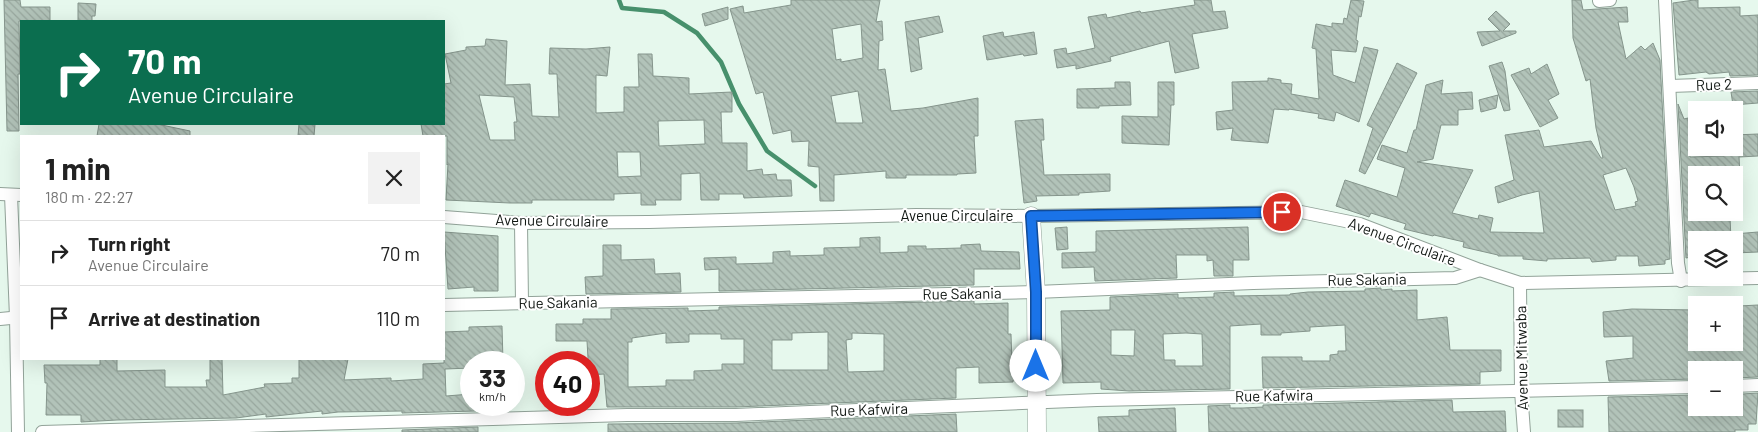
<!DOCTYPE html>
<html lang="en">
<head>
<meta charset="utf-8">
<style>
	:root { --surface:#fff; --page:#f2f2f2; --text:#222; --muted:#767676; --line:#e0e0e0 }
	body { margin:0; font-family:Barlow,sans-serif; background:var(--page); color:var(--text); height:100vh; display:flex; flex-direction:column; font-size:19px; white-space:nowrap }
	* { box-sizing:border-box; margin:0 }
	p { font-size:16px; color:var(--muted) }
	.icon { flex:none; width:28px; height:28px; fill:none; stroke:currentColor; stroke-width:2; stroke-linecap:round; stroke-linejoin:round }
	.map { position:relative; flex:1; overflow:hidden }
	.side { position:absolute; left:20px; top:135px; width:425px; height:225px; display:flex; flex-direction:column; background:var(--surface); border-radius:0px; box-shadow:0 5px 20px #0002 }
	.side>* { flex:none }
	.hud { position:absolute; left:20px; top:20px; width:425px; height:105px; border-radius:0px; box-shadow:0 5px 20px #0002; background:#0b6e4f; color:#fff; overflow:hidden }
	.fabs { position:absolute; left:1688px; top:101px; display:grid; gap:10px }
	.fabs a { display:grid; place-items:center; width:55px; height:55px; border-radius:0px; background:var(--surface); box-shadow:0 5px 20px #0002; font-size:25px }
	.speed { position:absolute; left:460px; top:351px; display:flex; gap:10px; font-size:25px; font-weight:700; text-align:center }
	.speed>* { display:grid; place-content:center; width:65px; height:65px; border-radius:50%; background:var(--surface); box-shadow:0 5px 20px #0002; line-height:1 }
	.speed small { font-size:12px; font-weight:400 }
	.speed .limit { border:8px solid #d22; background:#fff; color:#111 }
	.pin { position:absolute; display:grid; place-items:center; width:42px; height:42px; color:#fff; margin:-21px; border:2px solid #fff; border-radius:50%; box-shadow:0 1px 5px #0007 }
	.me { position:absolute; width:55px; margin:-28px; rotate:0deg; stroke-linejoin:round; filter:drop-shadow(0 0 4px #0008) }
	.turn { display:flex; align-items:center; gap:18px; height:105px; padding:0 25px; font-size:22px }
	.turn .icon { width:65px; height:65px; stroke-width:2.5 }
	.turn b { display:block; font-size:35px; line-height:42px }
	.round { display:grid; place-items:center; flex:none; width:52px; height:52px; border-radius:0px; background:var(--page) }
	.summary { display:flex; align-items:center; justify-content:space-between; height:85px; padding:0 25px }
	h1 { font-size:30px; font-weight:700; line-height:38px }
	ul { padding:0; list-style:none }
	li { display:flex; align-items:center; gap:15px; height:65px; padding:0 25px; border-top:1px solid var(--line) }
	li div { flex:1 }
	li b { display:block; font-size:19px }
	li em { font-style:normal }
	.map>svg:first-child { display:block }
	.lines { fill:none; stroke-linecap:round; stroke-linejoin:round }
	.stream { stroke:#47906c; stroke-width:4.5 }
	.building { fill:url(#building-back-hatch); stroke:#85958c; fill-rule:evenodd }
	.street-casing { stroke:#92a399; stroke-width:14 }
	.secondary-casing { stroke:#92a399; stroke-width:19 }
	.street { stroke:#fff; stroke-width:12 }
	.secondary { stroke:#fff; stroke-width:18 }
	.route-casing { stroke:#114b97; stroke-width:12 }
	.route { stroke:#1a73e8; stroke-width:9 }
	.labels { text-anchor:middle; stroke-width:4; stroke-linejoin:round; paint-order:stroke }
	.street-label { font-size:15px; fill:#101612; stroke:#fff }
</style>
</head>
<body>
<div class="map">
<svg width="1758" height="432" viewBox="0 0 1758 432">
	<defs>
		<pattern id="building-back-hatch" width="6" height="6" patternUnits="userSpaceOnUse" patternTransform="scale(1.25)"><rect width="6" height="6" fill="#b2c3b9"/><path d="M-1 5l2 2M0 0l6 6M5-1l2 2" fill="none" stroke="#98a79e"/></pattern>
	</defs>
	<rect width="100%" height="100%" fill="#e6f8ed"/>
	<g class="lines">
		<path class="stream" d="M619 0 622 8 664 12 697 33 721 62 739 104 767 151 815 186"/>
	</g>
	<g class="building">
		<path d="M4 0H20L21 7H50V21H19L20 74H18L19 131H7Z"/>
		<path d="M791 0H880L876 22 882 21 883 40 879 41 878 70 885 69 891 111 923 108 978 98V136H974L976 173 957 174V175H906V178H886V171L834 175V201H820L819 167 808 166 809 141 792 142 791 130 773 134 763 92 756 94 730 9 743 6 744 13 791 5ZM861 24 863 58 841 62V59L836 60 832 29ZM858 91 863 123H836L831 96Z"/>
		<path d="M1194 0H1211L1213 12 1225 11 1228 28 1192 34 1199 68 1175 73 1169 41 1110 57 1111 61 1076 69V65L1057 68 1054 50 1066 48 1067 54 1095 48 1088 17 1106 14 1107 18 1140 11 1141 13 1195 5Z"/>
		<path d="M1351 0 1364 1 1361 17 1359 16 1356 40 1358 41 1356 52 1331 50 1333 75 1355 83 1364 47 1378 50 1359 122 1336 112 1334 121 1318 118 1319 114 1289 109V110L1274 109 1268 143 1231 140 1233 128 1217 130 1216 112 1233 110 1232 82 1268 81V78L1281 80V83L1292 84 1291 94 1319 99 1316 49 1312 48 1316 24 1332 27V23L1343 24 1344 18 1347 19Z"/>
		<path d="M1572 0H1581L1583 10 1627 7 1628 22H1618L1626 59 1641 46 1645 50 1653 43 1660 60 1670 259 1665 260V264L1639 266 1638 256H1616V260L1592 262 1590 258 1547 259V261L1523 259V256H1498V255L1463 247 1464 242 1434 235 1433 236 1404 229 1406 224 1371 213 1369 217 1336 206 1345 180 1397 197 1405 168 1377 159 1382 145 1407 153 1414 130H1416L1426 85 1443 80 1441 94 1472 92 1473 109 1458 110V125H1441L1433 159 1417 162 1473 170 1452 213 1478 219 1479 215 1493 218 1490 232 1544 233 1539 191 1522 195 1498 203 1495 187 1514 180 1505 135 1539 130 1544 147 1591 141 1601 158H1603L1596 128 1590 79 1586 81 1573 38ZM1626 168 1634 187 1638 201 1635 202 1636 206 1615 210 1603 175Z"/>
		<path d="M1694 0H1698V8L1740 7V16L1758 15V75L1730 76 1729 72 1709 74 1706 72 1679 75 1673 3Z"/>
		<path d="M78 3 96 4 95 16H92V21H78Z"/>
		<path d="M728 7V19L705 26 702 14Z"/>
		<path d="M1496 11 1510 24 1503 31H1516V33L1482 46 1477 32 1500 31 1488 19Z"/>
		<path d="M939 16 943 32 918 38 922 69 911 72 905 22Z"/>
		<path d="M1003 32 1004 37 1034 32 1037 54 1024 56 1023 54 987 60 983 36Z"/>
		<path d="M486 39 507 41 505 85 530 84 532 116 559 117 557 74H549L550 48 586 49 610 47 607 76 596 75V113L624 112V87H639L638 54H652L653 76 689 78V94L732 92V112H721L722 143H747V171L762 169 763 175 776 174 777 180H791L792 196 744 198 743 194H719V200H701L700 173 681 174V200H655L656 205H641V193L614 194V200H532V203H510L446 200 448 164 447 165V136H423L421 124H444V84L451 83 445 54 466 50V47L485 46ZM479 95 514 97 517 122H514L515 140H490ZM704 120 705 144 659 146 658 121ZM617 152H640L641 176 618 177Z"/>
		<path d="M1502 62 1505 71 1510 110 1504 111 1489 66Z"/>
		<path d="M1397 63 1417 73 1365 174 1359 171 1373 128 1367 125Z"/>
		<path d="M1547 64 1559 94 1548 100 1558 118 1540 127 1511 75 1529 68 1531 74Z"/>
		<path d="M1115 82H1130L1131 105 1099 106V108H1077V89L1115 88Z"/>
		<path d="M1158 82H1174V105H1171L1169 145 1122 143V116L1158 117Z"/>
		<path d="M1758 91V103L1733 105 1731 92Z"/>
		<path d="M1498 95 1496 108 1481 112 1479 100Z"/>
		<path d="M1678 104 1684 119 1688 118 1690 157 1724 156V148H1734V135L1758 134V156L1739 157 1740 175H1696V212H1698V219L1730 217 1731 240H1696V256L1686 258Z"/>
		<path d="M1043 119 1044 140H1041L1044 175 1110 174V191L1079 193V195L1036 196 1037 201 1024 203 1015 121Z"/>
		<path d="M99 124H157L190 131V136H97Z"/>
		<path d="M299 124H315L314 136H298Z"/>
		<path d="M1067 227 1068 249 1057 250 1055 228Z"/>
		<path d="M1248 227 1249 260H1233V276H1214L1213 260 1207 261V255H1176L1177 278 1095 281 1094 267 1062 268V253L1096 252V231Z"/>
		<path d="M444 232 498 236V291H474V287L448 289Z"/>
		<path d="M1758 232V252L1734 253V234Z"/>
		<path d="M880 237V253L908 252V246H926V249L961 248V245L980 244 981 251 1019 252 1020 269H974V285L719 291V269L705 270 704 258 736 257V264L773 263V252L790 251V256L824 255V248L860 247V238Z"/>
		<path d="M603 245H621V260L654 259 655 274 680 273 681 292 586 294 585 277 603 276Z"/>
		<path d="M1381 288V290L1392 289V291L1417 290V320L1447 317 1450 350H1501V371L1480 372V384L1263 388 1262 357H1302V361H1330V355L1338 354V351H1346L1345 325 1310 327V331L1281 333V335H1261V324L1230 326V389L1129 391 1101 389V382L1063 383 1061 311 1110 310V297L1178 294V298L1214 297V293L1234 292V296L1290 295V294L1308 292 1365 291V289ZM1111 330H1135L1134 356 1111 355ZM1186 333 1202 334 1203 366H1175V360H1164L1163 334Z"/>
		<path d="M974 301V304L1008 303V334H1011L1012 364H1022V380H1013V382L979 383V367L956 368V398L736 407H607L604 374 589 375 587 341H556V324H583V319H611V309L688 308V311L719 310V307ZM828 332V370H772V340H792V333ZM666 333V343L689 342V334H721V339H744V364H722V370L694 371V380H666V386L628 387V342H632V338ZM852 333 884 334V371L848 372 846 340 852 339Z"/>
		<path d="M1758 305V377L1734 378V370H1696V379L1609 381 1606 361 1633 358V336L1604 337 1603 312 1632 309 1696 310V342H1734L1741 341 1739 306Z"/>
		<path d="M502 326 503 362H471V368L445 369 446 396 471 394V405H476V411L402 413V411L338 412 322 414V411L266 417V414L236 418 117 420 81 422V415H46L47 383H45L44 365H100V359H117V371L165 370V387H207L206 380H210V359H222L223 395 265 387 264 384 292 383V378H299V359H348L344 380 391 378V381L423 379V364L444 363V332L469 331V327Z"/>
		<path d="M1758 393 1756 424H1748V430H1735V432H1609L1608 397 1696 395V408H1743L1742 394Z"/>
		<path d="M1452 400 1453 412 1505 411 1506 432H1209L1208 406 1230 405V408H1243L1263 407V405Z"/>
		<path d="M1175 408 1176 432H1099L1098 417 1129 416V410Z"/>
		<rect x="1558" y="410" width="25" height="17"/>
		<path d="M956 414 957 432H608V424L736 423Z"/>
		<path d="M478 427V432H402V430Z"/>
	</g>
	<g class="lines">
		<g class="street-casing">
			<g id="street">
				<path d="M1665 0 1678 263 1681 281"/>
				<path d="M1599 1 1610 0"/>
				<path d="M1670 86 1758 83"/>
				<path d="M0 194 21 195"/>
				<path d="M11 195 16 317 18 432"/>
				<path d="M444 217 521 223 649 222 916 215 1031 216 1301 212 1360 224 1480 270 1520 283 1758 278"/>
				<path d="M521 223 522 303"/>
				<path d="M1520 283 1521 391 1524 432"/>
				<path d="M444 305 1036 292 1253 283 1455 278 1480 270"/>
				<path d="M0 319 21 317"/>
				<path d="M1734 386 1758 385"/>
				<path d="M42 432 627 415H736L1097 400 1696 387"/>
			</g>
		</g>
		<g class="secondary-casing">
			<path id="secondary" d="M1031 216 1036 292 1037 432"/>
		</g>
		<use href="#street" class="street"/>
		<use href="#secondary" class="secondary"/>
	</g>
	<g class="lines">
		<g class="route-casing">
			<path id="route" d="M1036 366V292L1031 216 1282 212"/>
		</g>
		<use href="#route" class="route"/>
	</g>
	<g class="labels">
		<g class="street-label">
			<text transform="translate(1714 85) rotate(-2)" y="5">Rue 2</text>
			<text x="957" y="221">Avenue Circulaire</text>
			<text transform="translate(552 221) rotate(1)" y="5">Avenue Circulaire</text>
			<text transform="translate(1402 242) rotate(20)" y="5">Avenue Circulaire</text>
			<text transform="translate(1367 280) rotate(-1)" y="5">Rue Sakania</text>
			<text transform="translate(962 294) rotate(-1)" y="5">Rue Sakania</text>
			<text transform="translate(558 303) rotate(-1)" y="5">Rue Sakania</text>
			<text transform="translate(1522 358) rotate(-91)" y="5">Avenue Mitwaba</text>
			<text transform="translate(1274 396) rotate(-1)" y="5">Rue Kafwira</text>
			<text transform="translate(869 410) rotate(-2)" y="5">Rue Kafwira</text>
		</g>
	</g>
</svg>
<div class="fabs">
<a><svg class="icon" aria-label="sound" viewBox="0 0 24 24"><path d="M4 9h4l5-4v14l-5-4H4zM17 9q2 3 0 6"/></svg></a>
<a><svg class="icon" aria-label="search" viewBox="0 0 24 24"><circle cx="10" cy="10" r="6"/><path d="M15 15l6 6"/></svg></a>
<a><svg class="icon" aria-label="layers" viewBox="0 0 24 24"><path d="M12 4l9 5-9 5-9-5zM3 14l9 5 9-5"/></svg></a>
<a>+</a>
<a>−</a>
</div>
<div class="speed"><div>33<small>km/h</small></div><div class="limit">40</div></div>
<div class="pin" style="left:1282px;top:212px;background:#d93025"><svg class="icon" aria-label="arrive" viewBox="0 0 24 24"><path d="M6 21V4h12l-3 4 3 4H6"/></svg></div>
<svg class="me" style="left:1036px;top:366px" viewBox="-20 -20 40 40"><circle r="19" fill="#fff"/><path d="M0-13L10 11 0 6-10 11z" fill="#1a73e8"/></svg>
<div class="hud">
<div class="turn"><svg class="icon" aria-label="right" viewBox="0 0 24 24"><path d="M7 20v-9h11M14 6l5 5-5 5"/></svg><div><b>70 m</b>Avenue Circulaire</div></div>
</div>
<section class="side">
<div class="summary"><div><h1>1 min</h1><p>180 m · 22:27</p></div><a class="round"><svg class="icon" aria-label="close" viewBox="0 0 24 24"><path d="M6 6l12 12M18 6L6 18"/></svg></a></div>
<ul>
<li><svg class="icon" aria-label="right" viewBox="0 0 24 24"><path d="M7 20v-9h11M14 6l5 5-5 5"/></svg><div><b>Turn right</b><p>Avenue Circulaire</p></div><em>70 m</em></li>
<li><svg class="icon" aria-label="arrive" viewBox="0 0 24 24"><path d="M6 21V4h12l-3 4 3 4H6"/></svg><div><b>Arrive at destination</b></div><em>110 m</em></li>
</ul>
</section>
</div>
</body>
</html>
